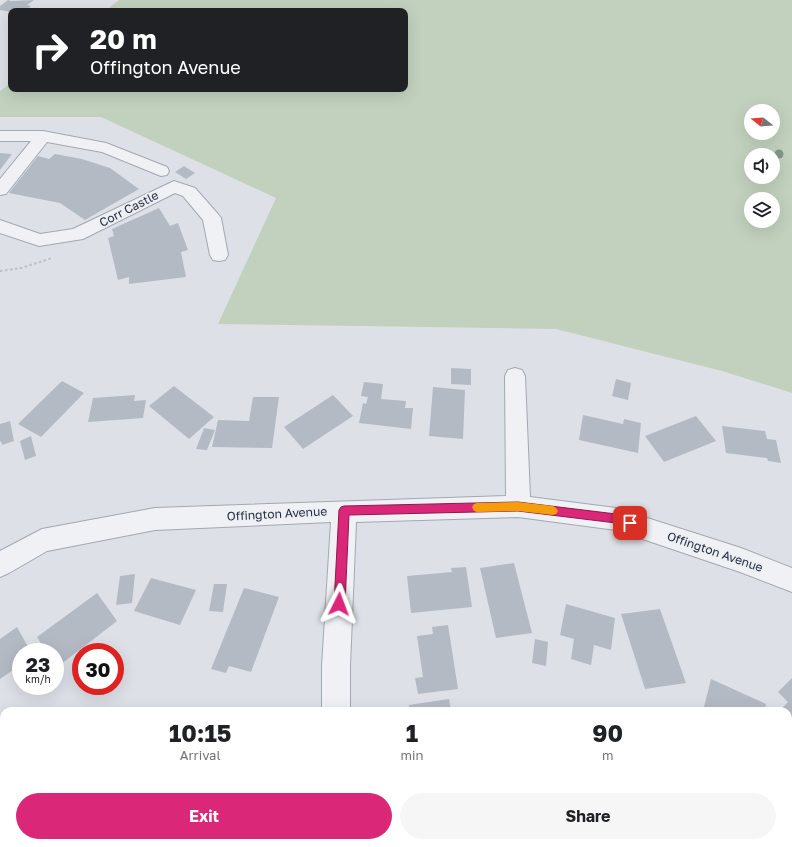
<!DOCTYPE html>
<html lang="en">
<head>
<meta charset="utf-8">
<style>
	:root { --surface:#fff; --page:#f6f6f6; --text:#202124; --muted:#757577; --accent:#db2777 }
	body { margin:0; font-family:"Golos Text",sans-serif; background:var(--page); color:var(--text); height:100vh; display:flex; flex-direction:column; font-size:15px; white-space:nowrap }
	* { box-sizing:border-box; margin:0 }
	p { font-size:13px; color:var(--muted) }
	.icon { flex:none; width:22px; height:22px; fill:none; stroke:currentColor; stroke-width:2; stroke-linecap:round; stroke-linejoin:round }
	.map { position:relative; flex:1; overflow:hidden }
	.drawer { position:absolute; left:0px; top:707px; width:792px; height:140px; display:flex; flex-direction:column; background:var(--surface); border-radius:12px 12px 0 0; box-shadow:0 4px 16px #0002 }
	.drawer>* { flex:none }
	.banner { position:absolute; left:8px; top:8px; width:400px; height:84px; border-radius:8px; box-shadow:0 4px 16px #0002; background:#202124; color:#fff; overflow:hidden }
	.needle { width:26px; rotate:287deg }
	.buttons { position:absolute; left:744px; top:104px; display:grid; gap:8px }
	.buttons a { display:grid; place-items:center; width:36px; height:36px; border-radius:50%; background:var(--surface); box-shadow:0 4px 16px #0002; font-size:20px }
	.speed { position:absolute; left:12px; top:643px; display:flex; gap:8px; font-size:20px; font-weight:700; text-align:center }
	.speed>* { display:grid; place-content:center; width:52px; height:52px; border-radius:50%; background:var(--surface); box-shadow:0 4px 16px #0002; line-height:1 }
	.speed small { font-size:10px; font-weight:400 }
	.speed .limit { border:6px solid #d22; background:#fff; color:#111 }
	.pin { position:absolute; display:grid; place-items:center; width:34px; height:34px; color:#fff; margin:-17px; border-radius:8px; box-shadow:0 2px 6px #0006 }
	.me { position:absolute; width:44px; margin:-22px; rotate:3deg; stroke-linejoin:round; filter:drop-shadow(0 0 3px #0008) }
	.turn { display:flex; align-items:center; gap:14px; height:84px; padding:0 16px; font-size:18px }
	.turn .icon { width:52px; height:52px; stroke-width:2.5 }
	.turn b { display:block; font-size:28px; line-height:34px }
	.eta { display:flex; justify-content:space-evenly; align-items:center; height:68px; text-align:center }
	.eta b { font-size:24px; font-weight:700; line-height:28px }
	.button { display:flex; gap:8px; margin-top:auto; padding:8px 16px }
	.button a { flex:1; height:46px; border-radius:24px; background:var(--accent); color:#fff; font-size:16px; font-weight:700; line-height:46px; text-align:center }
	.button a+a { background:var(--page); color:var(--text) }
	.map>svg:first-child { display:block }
	.green { fill:#c2d1be; fill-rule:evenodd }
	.building { fill:#b4bac4 }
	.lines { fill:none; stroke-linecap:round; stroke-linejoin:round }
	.street-casing { stroke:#a2a8b1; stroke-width:2 }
	.path { stroke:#bbbec5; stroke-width:2; stroke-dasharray:2.5 2.5; stroke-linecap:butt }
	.street { fill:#eff1f5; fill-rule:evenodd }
	.tree { fill:#839684 }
	.route { fill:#db2777; stroke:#8e194d }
	.slow { fill:#f59e0b }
	.labels { text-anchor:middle; stroke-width:3.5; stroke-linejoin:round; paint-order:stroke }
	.street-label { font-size:12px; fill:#262e3e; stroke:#eceff5 }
</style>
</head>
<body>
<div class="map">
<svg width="792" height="847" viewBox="0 0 792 847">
	<rect width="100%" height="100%" fill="#dde1e7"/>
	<path class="green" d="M119 0H792V393L722 371 556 329 218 324 276 198 101 117H0V91L11 83V89H405V11H105ZM751 111H773V133H751ZM751 155H773V177H751ZM751 199H773V221H751Z"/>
	<g class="building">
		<path d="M8 0 11 1 34 0 27 5 31 6 25 11 21 10 11 12 0 10V6Z"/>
		<path d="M0 153 12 154 0 170Z"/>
		<path d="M55 154 82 159 110 168 139 189 85 220 60 203 9 193 38 156 49 159Z"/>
		<path d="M184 166 195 173 186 179 175 172Z"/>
		<path d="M159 208 170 226 178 223 188 250 181 252 186 277 129 284V277L118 280 108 238 114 236 112 229Z"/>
		<path d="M451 368 471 369V385L451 384Z"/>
		<path d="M616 379 631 383 628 400 612 396Z"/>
		<path d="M62 381 84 393 41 437 18 424Z"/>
		<path d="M364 382 383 384 381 399 406 401 405 408H413L411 429 359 423 363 403 366 404 368 397 361 396Z"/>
		<path d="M174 386 214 417 189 439 149 406Z"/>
		<path d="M433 387 465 390 463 439 429 436Z"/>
		<path d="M135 395 134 401 146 400 143 418 88 422 93 398Z"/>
		<path d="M333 395 353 416 303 449 284 427Z"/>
		<path d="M253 397H279L272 448 212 447 218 420 249 421Z"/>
		<path d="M583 415 623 424 624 419 641 423 638 453 579 440Z"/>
		<path d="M696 416 716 441 664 462 645 436Z"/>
		<path d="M10 421 14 441 2 445 1 441 0 442V424Z"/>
		<path d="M722 426 765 431 767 439 776 440 781 463 768 461 767 458 726 453Z"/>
		<path d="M204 428 215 430 207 450 196 449Z"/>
		<path d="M31 436 36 456 25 460 20 441Z"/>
		<path d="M514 563 532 633 496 638 480 568Z"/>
		<path d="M466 567 472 607 411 613 407 576 452 572 451 568Z"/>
		<path d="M135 574 132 603 116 605 120 576Z"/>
		<path d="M151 578 196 590 180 625 134 611Z"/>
		<path d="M214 584H227L223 612 209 611Z"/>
		<path d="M244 588 279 597 251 672 229 666 226 673 211 669Z"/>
		<path d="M97 593 117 621 56 668 55 652H46L37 637Z"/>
		<path d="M566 604 615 618 611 650 594 645 591 665 571 659 574 639 560 635Z"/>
		<path d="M660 609 686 683 645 689 621 614Z"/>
		<path d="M448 625 458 689 418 694 415 678 423 677 417 636 433 634 432 627Z"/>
		<path d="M17 627 31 652H21V676L16 668 0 679V639Z"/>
		<path d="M535 639 548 642 546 666 532 663Z"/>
		<path d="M792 678V748L788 744V711H779L788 702 778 692Z"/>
		<path d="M711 679 766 704 764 711H703Z"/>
		<path d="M449 699 451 711H410L409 705Z"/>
		<rect x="190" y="843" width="37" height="4"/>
		<path d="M432 843H494L498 847H435Z"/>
	</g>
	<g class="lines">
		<g class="street-casing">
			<g id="street">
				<path d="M0 131H43L106 143 167 167 169 171 167 175 161 176 102 152 47 142 6 194 0 195V179L31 141H0Z"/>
				<path d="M174 181 195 188 218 214 221 218 228 255 225 260 219 261 213 260 210 255 203 220 183 196 175 193 83 239 39 246 0 233V220L40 234 73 229Z"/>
				<path d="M515 368 522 370 525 376 530 497 616 508 741 548 792 568V592L740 572 616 530 518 517 356 522 350 666V711H322V666L331 522 155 530 47 551 9 573 0 577V551L42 529 155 508 506 496 505 376 508 370Z"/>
				<path d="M332 843H364L366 847H334Z"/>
			</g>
		</g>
		<path class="path" d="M0 271 21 268 52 258"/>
		<use href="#street" class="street"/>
	</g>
	<circle class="tree" cx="779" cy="154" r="4.5"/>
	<path class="route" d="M518 502 616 514 633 520 635 523 633 527 630 528 616 523 518 511 349 515 345 604 343 607 339 609 336 607 334 604 339 510 341 507 344 506Z"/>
	<path class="slow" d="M518 502 553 506 556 508 558 511 556 514 553 515 518 511 477 512 474 511 472 507 474 504 477 503Z"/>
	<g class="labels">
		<g class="street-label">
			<text transform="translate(129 209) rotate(-27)" y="4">Corr Castle</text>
			<text transform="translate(277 514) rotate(-3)" y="4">Offington Avenue</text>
			<text transform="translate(715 552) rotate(19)" y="4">Offington Avenue</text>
		</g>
	</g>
</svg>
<div class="buttons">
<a><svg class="needle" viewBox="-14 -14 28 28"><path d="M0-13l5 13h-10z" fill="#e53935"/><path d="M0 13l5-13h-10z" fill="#757577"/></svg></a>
<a><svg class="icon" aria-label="sound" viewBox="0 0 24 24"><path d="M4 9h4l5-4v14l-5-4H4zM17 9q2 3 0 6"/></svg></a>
<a><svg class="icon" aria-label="layers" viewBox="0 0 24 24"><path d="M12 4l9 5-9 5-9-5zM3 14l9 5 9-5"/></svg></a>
</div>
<div class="speed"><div>23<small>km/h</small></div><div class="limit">30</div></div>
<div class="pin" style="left:630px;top:523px;background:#d93025"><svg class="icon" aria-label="arrive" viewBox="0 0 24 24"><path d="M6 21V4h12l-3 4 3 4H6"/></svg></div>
<svg class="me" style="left:339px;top:604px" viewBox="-20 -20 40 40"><path d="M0-17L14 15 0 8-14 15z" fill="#db2777" stroke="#fff" stroke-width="4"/></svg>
<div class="banner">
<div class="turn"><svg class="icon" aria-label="right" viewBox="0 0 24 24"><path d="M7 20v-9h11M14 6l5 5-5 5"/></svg><div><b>20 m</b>Offington Avenue</div></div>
</div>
<section class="drawer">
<div class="eta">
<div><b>10:15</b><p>Arrival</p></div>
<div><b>1</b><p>min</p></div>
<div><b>90</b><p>m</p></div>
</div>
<div class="button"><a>Exit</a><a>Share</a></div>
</section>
</div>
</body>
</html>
